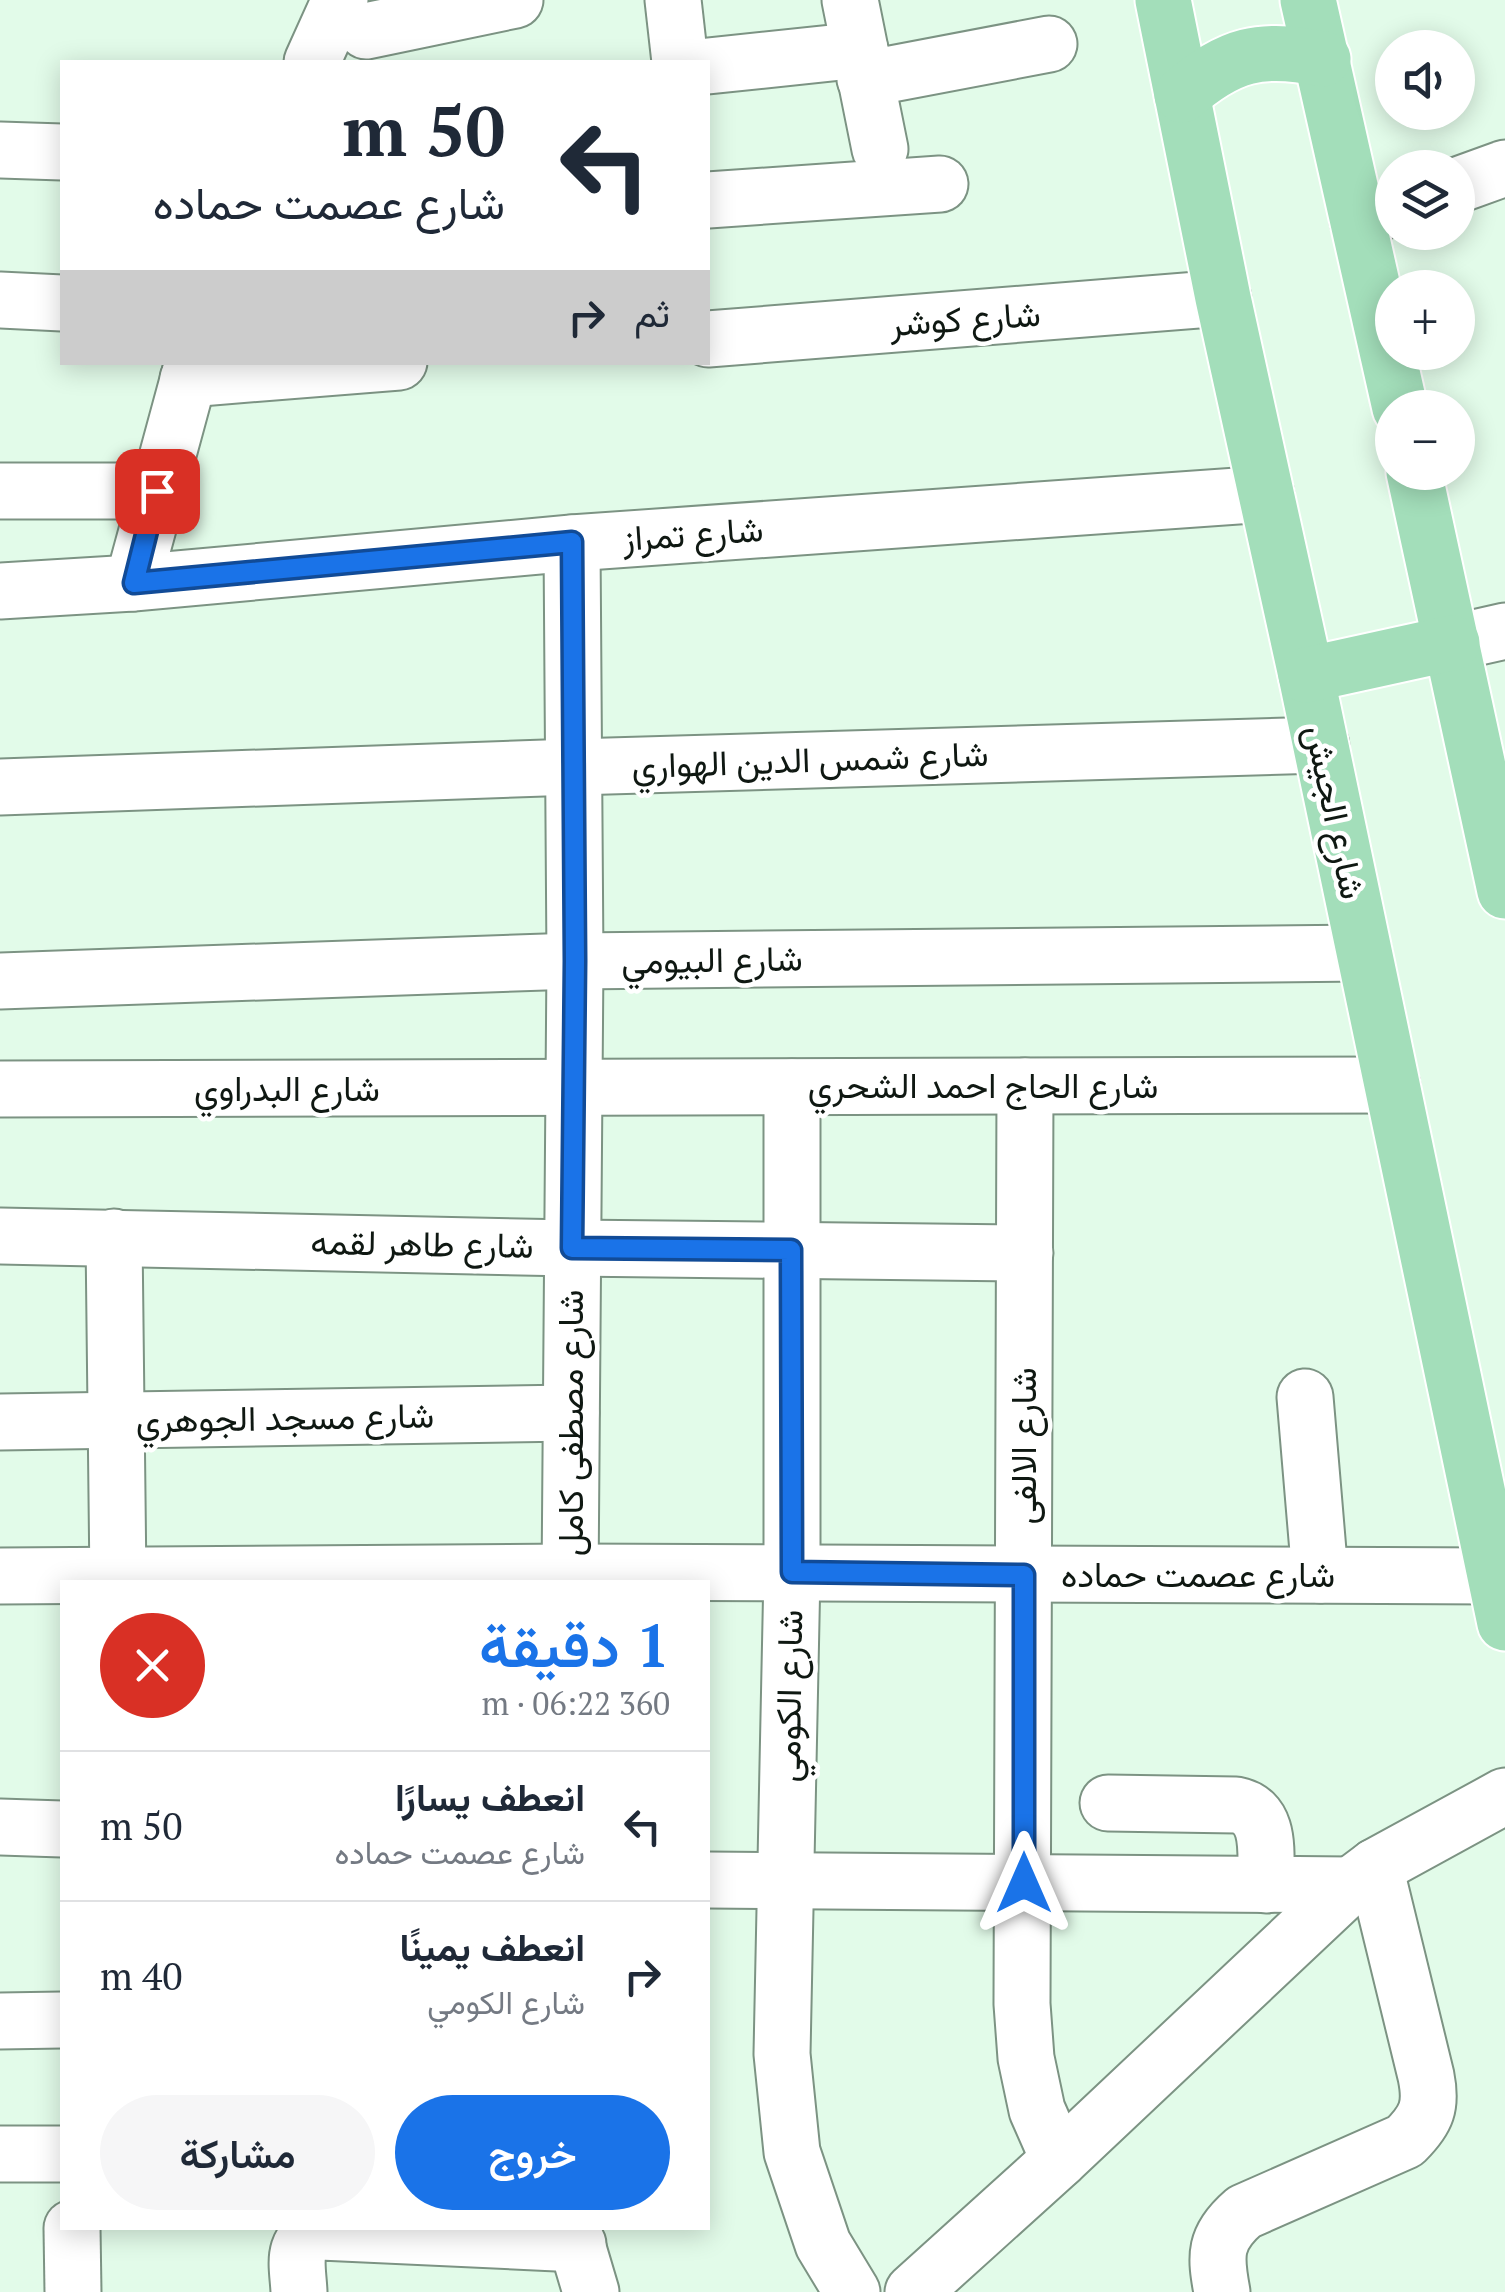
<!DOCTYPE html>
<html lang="ar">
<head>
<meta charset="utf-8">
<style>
	:root { --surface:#fff; --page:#f6f6f7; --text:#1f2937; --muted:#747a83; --line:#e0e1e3; --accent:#1a73e8 }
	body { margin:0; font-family:"PT Serif",Vazirmatn,serif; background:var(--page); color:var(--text); direction:rtl; height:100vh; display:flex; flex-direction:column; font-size:38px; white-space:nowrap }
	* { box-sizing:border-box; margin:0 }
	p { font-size:32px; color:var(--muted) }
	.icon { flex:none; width:55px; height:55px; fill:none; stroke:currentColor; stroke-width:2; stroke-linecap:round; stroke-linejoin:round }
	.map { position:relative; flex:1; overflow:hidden; direction:ltr }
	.sheet { position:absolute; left:60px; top:1580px; width:650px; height:650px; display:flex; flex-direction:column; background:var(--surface); border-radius:0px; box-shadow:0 5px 25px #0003; direction:rtl }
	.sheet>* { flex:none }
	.top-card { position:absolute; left:60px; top:60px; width:650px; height:305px; border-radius:0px; box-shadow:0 5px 25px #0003; direction:rtl; background:#fff; color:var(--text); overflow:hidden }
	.controls { position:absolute; left:1375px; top:30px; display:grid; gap:20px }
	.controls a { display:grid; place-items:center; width:100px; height:100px; border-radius:50%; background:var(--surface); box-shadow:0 5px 25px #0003; font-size:50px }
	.pin { position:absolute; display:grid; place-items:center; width:85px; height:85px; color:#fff; margin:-42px; border-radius:20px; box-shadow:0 5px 15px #0006 }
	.me { position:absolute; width:110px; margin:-55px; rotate:0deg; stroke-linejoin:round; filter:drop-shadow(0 0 8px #0008) }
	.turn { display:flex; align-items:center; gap:35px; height:210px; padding:0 40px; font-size:45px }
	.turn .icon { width:130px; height:130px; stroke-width:2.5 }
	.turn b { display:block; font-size:70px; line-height:85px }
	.then { display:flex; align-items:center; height:95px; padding:0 40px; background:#0003; gap:20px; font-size:38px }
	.round { display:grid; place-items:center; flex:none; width:105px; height:105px; border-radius:52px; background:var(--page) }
	.summary { display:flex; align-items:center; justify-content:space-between; height:170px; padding:0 40px }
	h1 { font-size:60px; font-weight:600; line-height:75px; color:var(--accent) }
	.button { display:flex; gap:20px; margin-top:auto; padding:20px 40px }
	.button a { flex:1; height:115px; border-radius:60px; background:var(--accent); color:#fff; font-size:40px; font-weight:600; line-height:115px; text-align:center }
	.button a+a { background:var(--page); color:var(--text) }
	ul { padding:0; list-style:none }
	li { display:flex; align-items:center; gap:30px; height:150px; padding:0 40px; border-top:2px solid var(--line) }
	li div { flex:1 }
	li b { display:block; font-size:38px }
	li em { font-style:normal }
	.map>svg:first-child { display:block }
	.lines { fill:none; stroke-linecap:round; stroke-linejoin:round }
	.minor-casing { stroke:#7c9383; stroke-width:59 }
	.major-casing { stroke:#fff; stroke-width:59 }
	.minor { stroke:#fff; stroke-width:55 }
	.major { stroke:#a3deba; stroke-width:55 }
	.route-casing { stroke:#114b97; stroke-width:25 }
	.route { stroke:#1a73e8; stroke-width:18 }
	.labels { text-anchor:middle; stroke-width:9; stroke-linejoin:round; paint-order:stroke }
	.street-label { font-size:35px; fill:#0f1812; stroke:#fff }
</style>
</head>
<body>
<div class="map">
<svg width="1505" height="2292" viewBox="0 0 1505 2292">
	<rect width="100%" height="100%" fill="#e2fbe9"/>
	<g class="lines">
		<g class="minor-casing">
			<g id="minor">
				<path d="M673 0 680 62"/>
				<path d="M850 0 880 149"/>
				<path d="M366 31 515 0"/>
				<path d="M312 62 340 0"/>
				<path d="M708 66 860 50"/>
				<path d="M865 79 1049 44"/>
				<path d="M0 150 62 152"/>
				<path d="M1458 185 1505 168"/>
				<path d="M708 200 940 184"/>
				<path d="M1358 221 1392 208"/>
				<path d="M0 300 62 303"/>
				<path d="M708 339 1223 298"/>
				<path d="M188 379 399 362"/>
				<path d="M0 491H157"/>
				<path d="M133 583 193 362"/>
				<path d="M0 591 133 583 572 543 1266 494"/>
				<path d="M1452 643 1505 631"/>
				<path d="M0 787 574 767 1321 745"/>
				<path d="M0 981 575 961 1364 953"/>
				<path d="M1025 1086 1022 2004 1026 2058 1037 2110 1059 2160"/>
				<path d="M792 1087V1572L782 2054 792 2152 823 2244 852 2292"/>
				<path d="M0 1089 1392 1085"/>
				<path d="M0 1236 571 1248 1025 1253"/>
				<path d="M114 1237 118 1582"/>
				<path d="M1305 1397 1320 1575"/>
				<path d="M0 1422 571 1413"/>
				<path d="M0 1576 570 1572 1495 1576"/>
				<path d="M570 1582 575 961 572 543"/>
				<path d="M1108 1803 1236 1805C1273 1812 1265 1855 1266 1885"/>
				<path d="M0 1827 62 1829"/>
				<path d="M708 1880 1351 1885"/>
				<path d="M0 2021 62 2020"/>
				<path d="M0 2154H62"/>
				<path d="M72 2228 73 2292"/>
				<path d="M572 2228 591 2292"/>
				<path d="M299 2292C298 2266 289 2240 321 2232L578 2244"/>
				<path d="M913 2292 1059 2160 1351 1885 1375 1867 1505 1796"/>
				<path d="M1222 2292C1215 2255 1214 2238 1244 2212L1405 2141C1427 2119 1432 2106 1426 2076L1375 1867"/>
			</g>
		</g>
		<g class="major-casing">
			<g id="major">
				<path d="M1163 0 1223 298 1306 675 1505 1623"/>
				<path d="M1308 0 1400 408"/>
				<path d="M1182 95C1229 54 1261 46 1323 59"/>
				<path d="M1414 472 1505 891"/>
				<path d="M1306 675 1452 643"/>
			</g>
		</g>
		<use href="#minor" class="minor"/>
		<use href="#major" class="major"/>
	</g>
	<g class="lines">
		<g class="route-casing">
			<path id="route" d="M157 491 134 583 572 542 575 961 572 1248 791 1250 792 1572 1024 1575V1883"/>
		</g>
		<use href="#route" class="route"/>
	</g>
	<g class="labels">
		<g class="street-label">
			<text transform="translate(965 319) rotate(-4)" y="12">شارع كوشر</text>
			<text transform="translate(693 534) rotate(-4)" y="12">شارع تمراز</text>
			<text transform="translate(810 760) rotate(-2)" y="12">شارع شمس الدين الهواري</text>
			<text transform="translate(1335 812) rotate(78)" y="12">شارع الجيش</text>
			<text transform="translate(712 960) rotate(-1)" y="12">شارع البيومي</text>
			<text x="983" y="1098">شارع الحاج احمد الشحري</text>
			<text x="287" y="1101">شارع البدراوي</text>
			<text transform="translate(422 1244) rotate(1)" y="12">شارع طاهر لقمه</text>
			<text transform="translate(285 1418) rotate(-1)" y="12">شارع مسجد الجوهري</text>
			<text transform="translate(571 1423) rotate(-90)" y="12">شارع مصطفى كامل</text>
			<text transform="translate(1024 1446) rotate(-90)" y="12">شارع الالفى</text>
			<text x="1198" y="1587">شارع عصمت حماده</text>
			<text transform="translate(789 1696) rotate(-89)" y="12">شارع الكومي</text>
		</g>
	</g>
</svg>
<div class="controls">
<a><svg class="icon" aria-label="sound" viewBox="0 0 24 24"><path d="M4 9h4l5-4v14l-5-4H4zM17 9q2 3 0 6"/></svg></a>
<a><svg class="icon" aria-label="layers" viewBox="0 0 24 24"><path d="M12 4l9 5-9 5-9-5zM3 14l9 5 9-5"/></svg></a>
<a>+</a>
<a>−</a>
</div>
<div class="pin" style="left:157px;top:491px;background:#d93025"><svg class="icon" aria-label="arrive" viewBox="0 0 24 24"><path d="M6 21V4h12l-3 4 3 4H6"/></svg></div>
<svg class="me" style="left:1024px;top:1883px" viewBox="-20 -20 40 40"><path d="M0-17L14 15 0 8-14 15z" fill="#1a73e8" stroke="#fff" stroke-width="4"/></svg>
<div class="top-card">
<div class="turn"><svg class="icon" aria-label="left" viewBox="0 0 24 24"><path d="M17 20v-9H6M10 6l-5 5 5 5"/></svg><div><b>50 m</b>شارع عصمت حماده</div></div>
<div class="then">ثم<svg class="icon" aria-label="right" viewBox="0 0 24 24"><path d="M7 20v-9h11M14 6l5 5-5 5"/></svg></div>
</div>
<section class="sheet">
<div class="summary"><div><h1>1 دقيقة</h1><p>360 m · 06:22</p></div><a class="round" style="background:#d93025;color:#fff"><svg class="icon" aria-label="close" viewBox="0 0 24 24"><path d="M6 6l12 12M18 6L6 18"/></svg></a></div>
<ul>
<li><svg class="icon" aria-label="left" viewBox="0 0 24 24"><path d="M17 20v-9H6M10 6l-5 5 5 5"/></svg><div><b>انعطف يسارًا</b><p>شارع عصمت حماده</p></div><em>50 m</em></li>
<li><svg class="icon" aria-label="right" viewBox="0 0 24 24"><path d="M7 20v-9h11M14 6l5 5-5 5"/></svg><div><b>انعطف يمينًا</b><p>شارع الكومي</p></div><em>40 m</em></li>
</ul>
<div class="button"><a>خروج</a><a>مشاركة</a></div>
</section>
</div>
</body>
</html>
